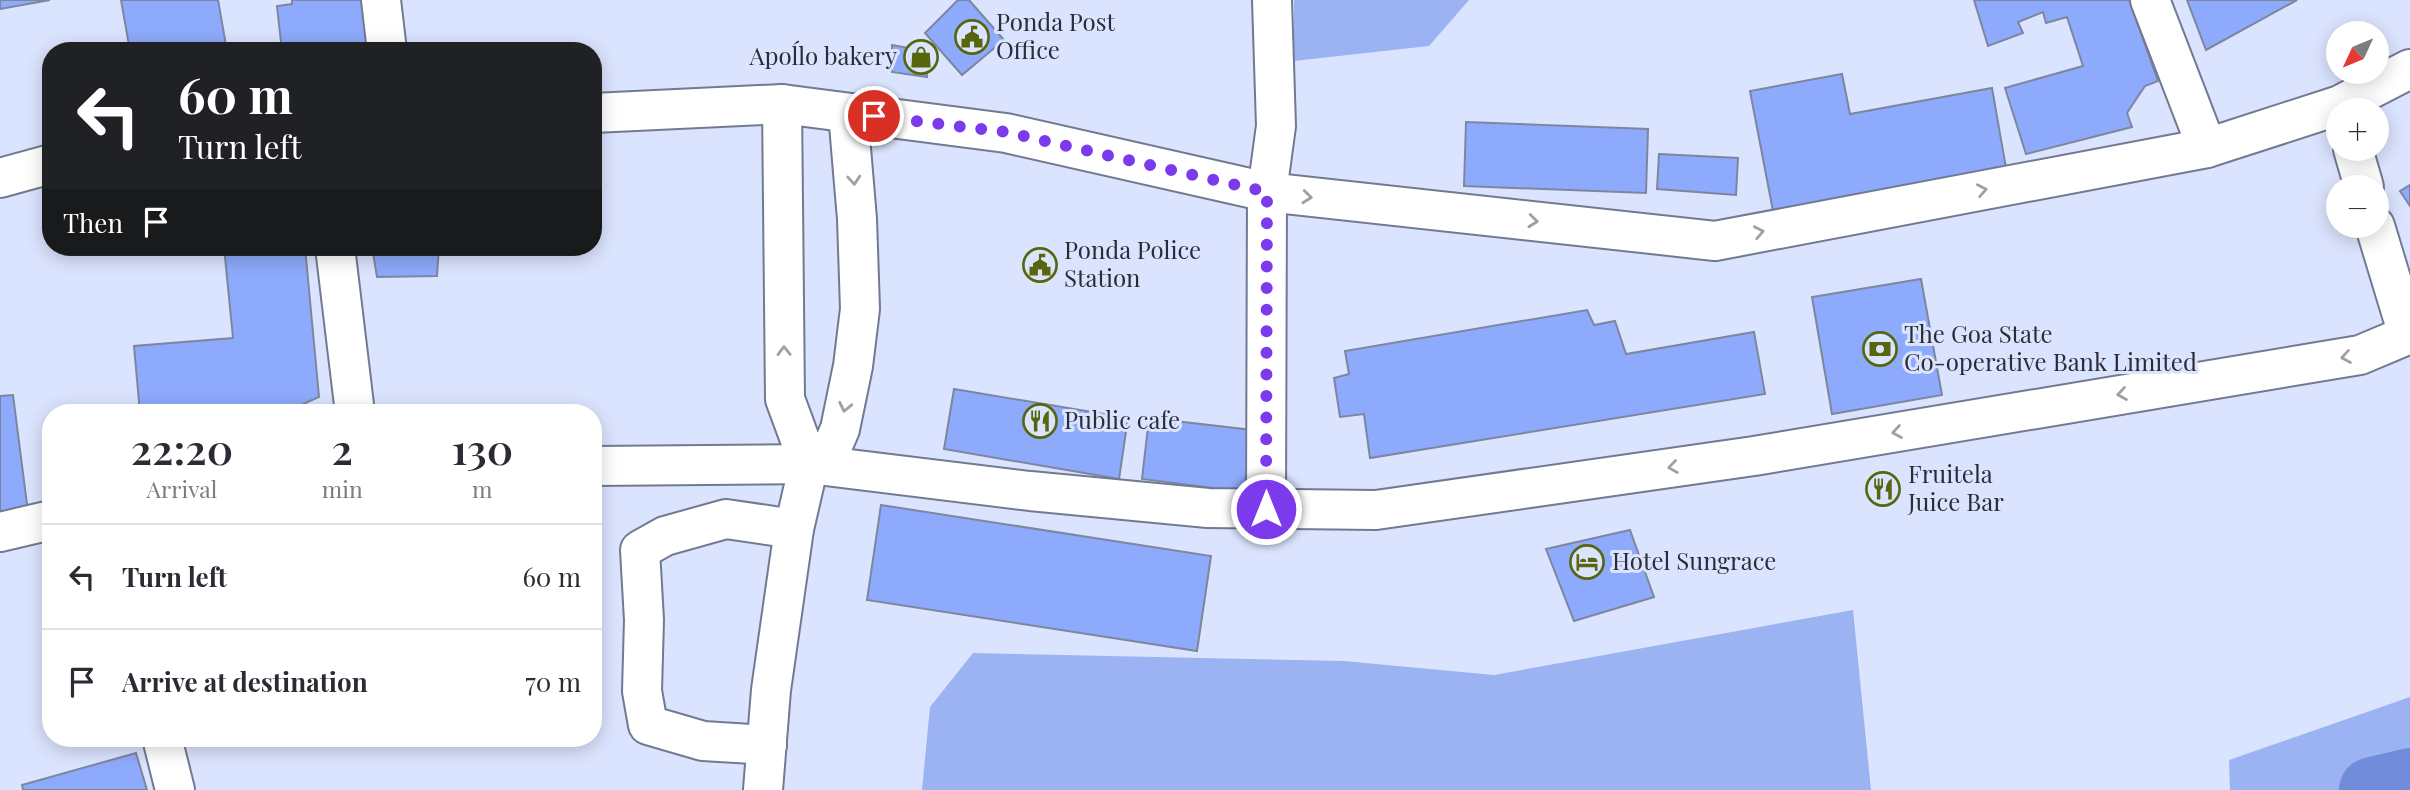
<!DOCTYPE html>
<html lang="en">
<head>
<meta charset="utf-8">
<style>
	:root { --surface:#fff; --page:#f2f2f3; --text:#2b2b33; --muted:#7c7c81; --line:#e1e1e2 }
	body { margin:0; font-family:"Playfair Display",serif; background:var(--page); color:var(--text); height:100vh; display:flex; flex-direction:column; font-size:26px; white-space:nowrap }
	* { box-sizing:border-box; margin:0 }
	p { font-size:23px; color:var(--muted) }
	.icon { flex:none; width:38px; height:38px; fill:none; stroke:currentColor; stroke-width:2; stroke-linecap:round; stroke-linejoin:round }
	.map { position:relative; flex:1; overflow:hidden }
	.sheet { position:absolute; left:42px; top:404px; width:560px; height:343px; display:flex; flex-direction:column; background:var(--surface); border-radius:28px; box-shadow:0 4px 18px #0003 }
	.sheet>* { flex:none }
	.banner { position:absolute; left:42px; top:42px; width:560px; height:214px; border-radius:28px; box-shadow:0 4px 18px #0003; background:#202124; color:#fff; overflow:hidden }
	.needle { width:46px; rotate:226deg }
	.buttons { position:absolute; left:2326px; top:21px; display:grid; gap:14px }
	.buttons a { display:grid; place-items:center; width:63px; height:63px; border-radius:50%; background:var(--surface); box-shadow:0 4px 18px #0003; font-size:35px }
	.pin { position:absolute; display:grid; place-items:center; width:60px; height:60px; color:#fff; margin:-30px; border:4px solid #fff; border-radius:50%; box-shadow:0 2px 7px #0007 }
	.me { position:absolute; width:77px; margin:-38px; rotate:0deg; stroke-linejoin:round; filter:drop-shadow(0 0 5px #0008) }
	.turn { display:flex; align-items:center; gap:24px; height:147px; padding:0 21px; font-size:32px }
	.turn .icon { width:91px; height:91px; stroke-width:2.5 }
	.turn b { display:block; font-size:49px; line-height:60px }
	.then { display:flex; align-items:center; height:66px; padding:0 21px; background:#0003; gap:14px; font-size:26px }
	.eta { display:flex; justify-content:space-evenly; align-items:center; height:119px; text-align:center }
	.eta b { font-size:42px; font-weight:600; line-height:49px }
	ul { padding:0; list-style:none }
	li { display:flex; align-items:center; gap:21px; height:105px; padding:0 21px; border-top:2px solid var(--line) }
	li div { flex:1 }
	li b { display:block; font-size:26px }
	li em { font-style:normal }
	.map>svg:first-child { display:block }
	.green { fill:#9bb2f3 }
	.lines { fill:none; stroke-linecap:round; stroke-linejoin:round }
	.river { stroke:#728cdc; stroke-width:66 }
	.building { fill:#8eaafc; stroke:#7e869e; stroke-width:2 }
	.minor-casing { stroke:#727a91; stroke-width:42 }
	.major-casing { stroke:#727a91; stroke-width:42 }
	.minor { stroke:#fff; stroke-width:38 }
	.major { stroke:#fff; stroke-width:38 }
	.oneway { stroke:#9fa0a5 }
	.route { stroke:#7c3aed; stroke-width:12; stroke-dasharray:0 21.6 }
	.labels { text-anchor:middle; stroke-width:6; stroke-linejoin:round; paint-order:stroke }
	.poi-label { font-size:24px; fill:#2a2d37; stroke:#dbe4fe; text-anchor:start }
</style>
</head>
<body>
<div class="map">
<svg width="2410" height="790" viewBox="0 0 2410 790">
	<rect width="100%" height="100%" fill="#dbe4fe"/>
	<g class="green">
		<path d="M1294 0H1469L1429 46 1294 61Z"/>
		<path d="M1853 610 1871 790H922L930 707 973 653 1344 661 1494 675Z"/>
		<path d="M2410 697V790H2230L2229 760Z"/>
	</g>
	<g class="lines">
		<path class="river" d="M2372 790 2410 781"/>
	</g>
	<g class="building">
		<path d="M0 0H50L0 9Z"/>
		<path d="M121 0H218L227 51H130Z"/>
		<path d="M292 0H367L372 50 282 51 277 6 292 4Z"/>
		<path d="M958 0H969L1004 40 962 75 925 33Z"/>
		<path d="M1974 0H2129L2158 81 2145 86 2127 113 2132 127 2026 154 2005 88 2083 66 2067 17 2046 23 2043 12 2018 22 2023 33 1988 46Z"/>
		<path d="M2187 0H2297L2206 50Z"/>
		<path d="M892 45 925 51 927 77 892 72Z"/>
		<path d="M1842 74 1850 114 1992 88 2006 168 1773 211 1750 91Z"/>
		<path d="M1466 122 1648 129 1646 193 1464 186Z"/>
		<path d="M1659 154 1738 158 1736 195 1657 189Z"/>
		<path d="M2410 185V206L2400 191Z"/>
		<path d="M224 247H305L319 397 284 413H140L134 346 233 338Z"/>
		<path d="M372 247H439L437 276 377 277Z"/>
		<path d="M1921 279 1942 395 1832 414 1812 297Z"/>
		<path d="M1587 310 1594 325 1615 321 1626 354 1754 332 1765 394 1370 458 1364 414 1340 417 1334 378 1349 374 1345 351Z"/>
		<path d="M954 389 1128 418 1119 479 944 449Z"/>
		<path d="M13 395 28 512 0 516V396Z"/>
		<path d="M1149 418 1252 430 1244 492 1142 479Z"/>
		<path d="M881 505 1211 556 1197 651 867 600Z"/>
		<path d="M1630 530 1654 597 1574 621 1546 549Z"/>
		<path d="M136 753 147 790H23L22 785Z"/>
	</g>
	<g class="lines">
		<g class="minor-casing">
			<g id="minor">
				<path d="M381 0 387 51"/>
				<path d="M2150 0 2207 148"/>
				<path d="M2353 149 2364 187"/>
				<path d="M2375 226 2408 335"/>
				<path d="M335 247 355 413"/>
				<path d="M593 466 809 464"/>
				<path d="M1266 509 1267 192 1276 126 1272 0"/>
				<path d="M0 532 51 520"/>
				<path d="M162 738 175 790"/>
				<path d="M767 745 703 741 648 725 642 691 644 620 640 550 665 536 726 519 794 529"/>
			</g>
		</g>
		<g class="major-casing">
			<g id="major">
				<path d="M593 113 782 104 1006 133 1267 192 1715 241 2207 148 2340 105 2410 69"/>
				<path d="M0 178 51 164"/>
				<path d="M809 464 1030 491 1208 508 1376 510 1754 456 2360 355 2410 334"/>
				<path d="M809 464 834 443 840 429 853 366 860 309 857 219 848 113"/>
				<path d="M763 790 771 690 794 529 809 464 785 399 782 104"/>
			</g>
		</g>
		<use href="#minor" class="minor"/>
		<use href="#major" class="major"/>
	</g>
	<defs><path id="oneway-chevron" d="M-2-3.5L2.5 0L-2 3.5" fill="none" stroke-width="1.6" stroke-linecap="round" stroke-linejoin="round" transform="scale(1.75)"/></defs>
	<g class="oneway">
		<use href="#oneway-chevron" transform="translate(854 180) rotate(86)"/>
		<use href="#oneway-chevron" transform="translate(1982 190) rotate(-11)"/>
		<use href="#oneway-chevron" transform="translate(1307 197) rotate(6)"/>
		<use href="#oneway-chevron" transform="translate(1533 221) rotate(6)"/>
		<use href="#oneway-chevron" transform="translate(1759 232) rotate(-11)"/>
		<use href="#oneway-chevron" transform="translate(784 351) rotate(-91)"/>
		<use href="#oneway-chevron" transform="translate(2346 357) rotate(171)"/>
		<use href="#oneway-chevron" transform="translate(2122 394) rotate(171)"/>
		<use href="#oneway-chevron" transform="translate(845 407) rotate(102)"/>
		<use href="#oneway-chevron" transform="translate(1897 432) rotate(171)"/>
		<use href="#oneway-chevron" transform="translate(1673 467) rotate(172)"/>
	</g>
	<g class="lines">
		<path class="route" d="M874 116 1006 132 1267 192 1266 509"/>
	</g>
	<defs>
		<g id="civic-ring" transform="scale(1.75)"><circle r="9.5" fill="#dbe4fe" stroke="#57660d" stroke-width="1.5"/><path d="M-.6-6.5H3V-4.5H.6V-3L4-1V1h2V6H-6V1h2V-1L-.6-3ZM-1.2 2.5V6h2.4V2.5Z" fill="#57660d"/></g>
		<g id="shop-ring" transform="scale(1.75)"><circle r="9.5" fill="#dbe4fe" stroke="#57660d" stroke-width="1.5"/><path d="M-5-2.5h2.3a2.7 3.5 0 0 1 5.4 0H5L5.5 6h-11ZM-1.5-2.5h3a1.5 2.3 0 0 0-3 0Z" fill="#57660d"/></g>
		<g id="bank-ring" transform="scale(1.75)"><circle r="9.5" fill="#dbe4fe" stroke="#57660d" stroke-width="1.5"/><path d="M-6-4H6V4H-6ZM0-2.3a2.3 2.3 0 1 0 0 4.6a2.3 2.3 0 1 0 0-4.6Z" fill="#57660d"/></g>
		<g id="restaurant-ring" transform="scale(1.75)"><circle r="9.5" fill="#dbe4fe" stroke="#57660d" stroke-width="1.5"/><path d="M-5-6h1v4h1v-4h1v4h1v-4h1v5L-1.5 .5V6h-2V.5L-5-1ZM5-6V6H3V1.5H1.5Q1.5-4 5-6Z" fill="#57660d"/></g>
		<g id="hotel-ring" transform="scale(1.75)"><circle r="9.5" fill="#dbe4fe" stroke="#57660d" stroke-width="1.5"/><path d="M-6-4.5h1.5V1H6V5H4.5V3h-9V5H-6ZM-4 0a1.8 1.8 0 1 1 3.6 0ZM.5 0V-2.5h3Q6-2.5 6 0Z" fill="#57660d"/></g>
	</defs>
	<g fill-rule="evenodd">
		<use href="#civic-ring" x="972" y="37"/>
		<use href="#shop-ring" x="921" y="57"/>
		<use href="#civic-ring" x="1040" y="265"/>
		<use href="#bank-ring" x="1880" y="349"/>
		<use href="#restaurant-ring" x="1040" y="421"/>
		<use href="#restaurant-ring" x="1883" y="489"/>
		<use href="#hotel-ring" x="1587" y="562"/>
	</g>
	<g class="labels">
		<g class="poi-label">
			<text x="996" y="31">Ponda Post<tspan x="996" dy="28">Office</tspan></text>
			<text x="897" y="65" text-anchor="end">Apoĺlo bakery</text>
			<text x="1064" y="259">Ponda Police<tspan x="1064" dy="28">Station</tspan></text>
			<text x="1904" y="343">The Goa State<tspan x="1904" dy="28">Co-operative Bank Limited</tspan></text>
			<text x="1064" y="429">Public cafe</text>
			<text x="1908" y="483">Fruitela<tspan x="1908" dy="28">Juice Bar</tspan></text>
			<text x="1612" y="570">Hotel Sungrace</text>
		</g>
	</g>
</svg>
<div class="buttons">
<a><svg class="needle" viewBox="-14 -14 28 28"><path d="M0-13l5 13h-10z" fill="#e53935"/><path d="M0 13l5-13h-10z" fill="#7c7c81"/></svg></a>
<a>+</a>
<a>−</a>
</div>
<div class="pin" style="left:874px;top:116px;background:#d93025"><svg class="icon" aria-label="arrive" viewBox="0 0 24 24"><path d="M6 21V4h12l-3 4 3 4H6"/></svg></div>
<svg class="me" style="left:1266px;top:509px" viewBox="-20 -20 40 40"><circle r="17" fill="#7c3aed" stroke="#fff" stroke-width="3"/><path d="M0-11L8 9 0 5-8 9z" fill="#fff"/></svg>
<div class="banner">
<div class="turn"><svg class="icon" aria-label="left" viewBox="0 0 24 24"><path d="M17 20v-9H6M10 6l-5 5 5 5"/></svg><div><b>60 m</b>Turn left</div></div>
<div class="then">Then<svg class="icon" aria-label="arrive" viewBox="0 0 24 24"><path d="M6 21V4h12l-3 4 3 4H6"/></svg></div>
</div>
<section class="sheet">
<div class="eta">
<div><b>22:20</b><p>Arrival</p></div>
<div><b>2</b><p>min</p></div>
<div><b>130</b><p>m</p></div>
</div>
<ul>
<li><svg class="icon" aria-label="left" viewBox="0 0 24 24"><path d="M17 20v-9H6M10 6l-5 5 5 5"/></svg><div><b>Turn left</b></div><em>60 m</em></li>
<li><svg class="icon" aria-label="arrive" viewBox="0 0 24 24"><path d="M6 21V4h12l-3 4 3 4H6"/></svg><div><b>Arrive at destination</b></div><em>70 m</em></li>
</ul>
</section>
</div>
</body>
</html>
